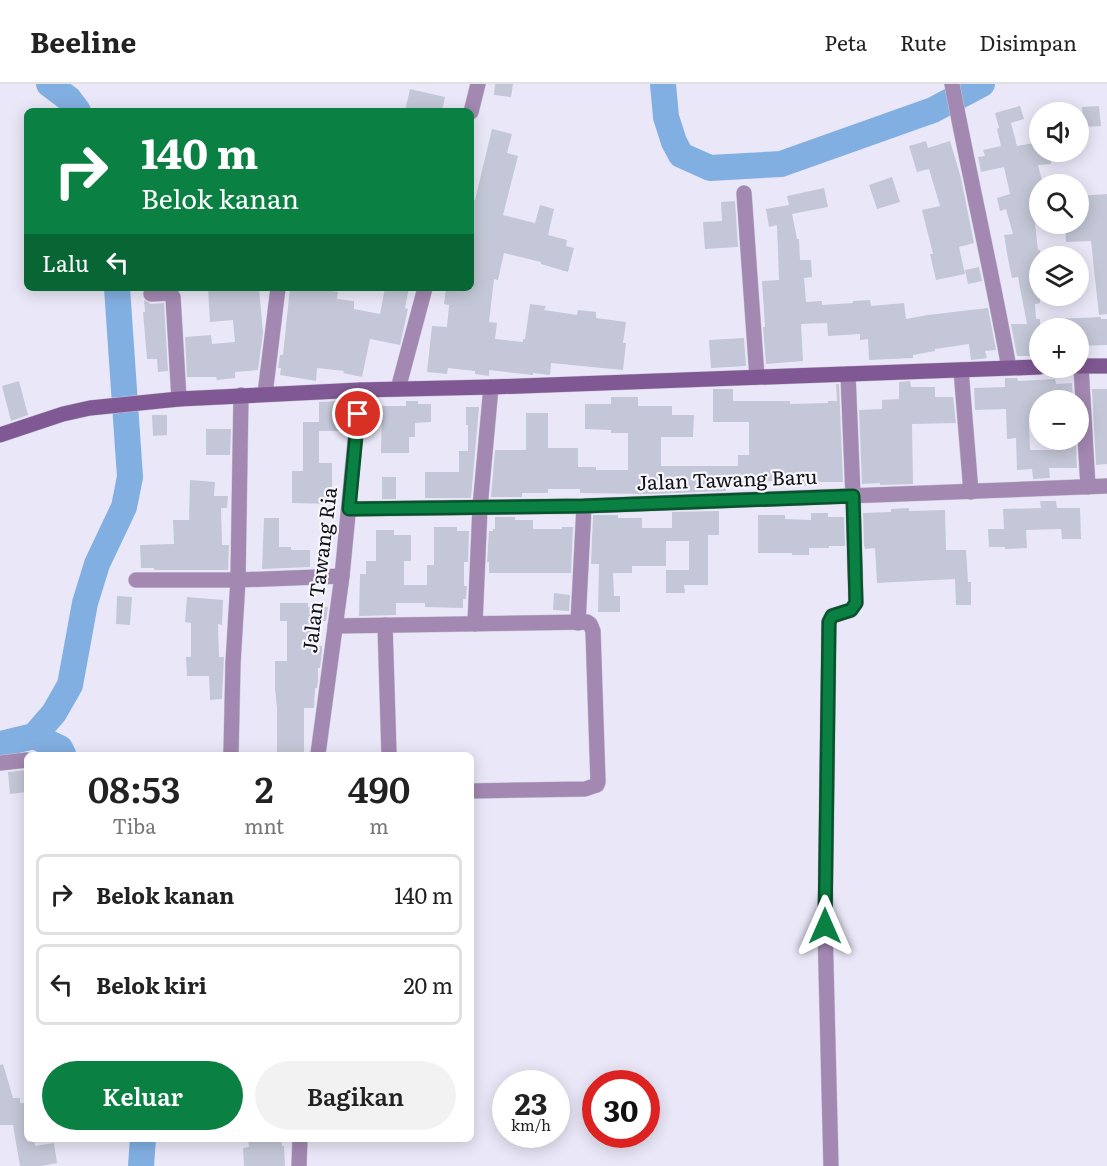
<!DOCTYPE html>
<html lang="id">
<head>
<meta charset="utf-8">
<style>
	:root { --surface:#fff; --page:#f2f2f2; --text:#222; --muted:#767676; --line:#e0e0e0; --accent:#0b8043 }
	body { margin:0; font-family:Literata,serif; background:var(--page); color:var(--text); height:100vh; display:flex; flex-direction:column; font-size:22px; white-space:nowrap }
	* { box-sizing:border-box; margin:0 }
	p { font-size:20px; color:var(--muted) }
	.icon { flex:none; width:33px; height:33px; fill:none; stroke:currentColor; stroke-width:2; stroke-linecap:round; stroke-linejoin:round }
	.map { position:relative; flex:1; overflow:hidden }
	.sheet { position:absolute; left:24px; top:668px; width:450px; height:390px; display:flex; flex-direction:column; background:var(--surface); border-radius:9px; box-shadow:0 3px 15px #0003 }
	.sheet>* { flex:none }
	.guide { position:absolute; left:24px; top:24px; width:450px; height:183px; border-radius:9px; box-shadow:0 3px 15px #0003; background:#0b8043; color:#fff; overflow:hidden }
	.buttons { position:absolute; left:1029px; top:18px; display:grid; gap:12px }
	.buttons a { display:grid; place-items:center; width:60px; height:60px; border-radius:50%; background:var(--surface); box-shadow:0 3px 15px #0003; font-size:30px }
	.speed { position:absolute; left:492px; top:986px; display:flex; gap:12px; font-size:30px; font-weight:700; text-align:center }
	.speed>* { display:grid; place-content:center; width:78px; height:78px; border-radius:50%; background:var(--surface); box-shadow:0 3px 15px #0003; line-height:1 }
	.speed small { font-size:15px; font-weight:400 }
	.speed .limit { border:9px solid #d22; background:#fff; color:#111 }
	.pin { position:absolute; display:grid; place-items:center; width:51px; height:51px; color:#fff; margin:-26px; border:3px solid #fff; border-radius:50%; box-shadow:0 2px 6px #0007 }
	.me { position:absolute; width:66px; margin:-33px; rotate:0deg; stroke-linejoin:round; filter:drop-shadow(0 0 4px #0008) }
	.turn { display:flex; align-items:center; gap:21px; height:126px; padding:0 18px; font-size:27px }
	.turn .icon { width:78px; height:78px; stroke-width:2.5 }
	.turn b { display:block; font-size:42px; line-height:51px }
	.then { display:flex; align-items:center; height:57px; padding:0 18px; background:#0003; gap:12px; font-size:22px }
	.eta { display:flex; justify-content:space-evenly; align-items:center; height:102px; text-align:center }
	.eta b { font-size:36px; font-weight:600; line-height:42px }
	.button { display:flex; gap:12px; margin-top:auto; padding:12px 18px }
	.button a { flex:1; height:69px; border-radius:36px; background:var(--accent); color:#fff; font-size:24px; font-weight:600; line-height:69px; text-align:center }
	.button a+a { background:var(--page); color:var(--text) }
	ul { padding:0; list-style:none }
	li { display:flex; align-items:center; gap:18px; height:81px; margin:0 12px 9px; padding:0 6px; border:3px solid var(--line); border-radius:9px }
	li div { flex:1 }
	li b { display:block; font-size:22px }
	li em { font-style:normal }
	header { display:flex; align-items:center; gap:36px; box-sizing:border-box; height:84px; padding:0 30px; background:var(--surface); border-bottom:2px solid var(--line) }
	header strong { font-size:28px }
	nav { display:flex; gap:33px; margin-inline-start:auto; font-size:21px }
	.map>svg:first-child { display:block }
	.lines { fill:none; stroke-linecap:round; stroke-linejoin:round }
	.river { stroke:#82afe2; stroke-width:26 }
	.building { fill:#c3c7d7 }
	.street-casing { stroke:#c8c6d4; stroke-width:16 }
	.secondary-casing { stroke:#c8c6d4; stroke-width:16 }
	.street { stroke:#a388b1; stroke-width:15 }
	.secondary { stroke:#805893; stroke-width:15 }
	.route-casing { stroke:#07532c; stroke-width:15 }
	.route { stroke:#0b8043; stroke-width:10 }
	.labels { text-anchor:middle; stroke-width:4.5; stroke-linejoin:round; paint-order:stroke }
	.street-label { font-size:20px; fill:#131217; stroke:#f7f6fd }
</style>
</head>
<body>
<header>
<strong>Beeline</strong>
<nav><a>Peta</a><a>Rute</a><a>Disimpan</a></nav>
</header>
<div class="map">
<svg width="1107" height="1082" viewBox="0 0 1107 1082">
	<rect width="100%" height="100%" fill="#eae8f8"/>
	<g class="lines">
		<g class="river">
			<path d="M49 0 69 15 78 27"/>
			<path d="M663 0 666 33 674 58 681 71 710 84 781 80 933 26 982 0"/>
			<path d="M34 652 60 664 63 670"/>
			<path d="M0 660 34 652 54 629 70 601 85 519 97 480 124 423 130 393 117 204"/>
			<path d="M141 1082 143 1054"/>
		</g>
	</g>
	<g class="building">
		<path d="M495 0H513L511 13 494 11Z"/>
		<path d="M410 5 445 13 442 27H405Z"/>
		<path d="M1020 22 1024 35 1011 39 1017 62 1040 58V68H1050L1051 80 1038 81 1043 100H1040V131H1034L1038 166H1040V219L1035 220 1036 235H1040V261H1033V272H1017L1011 240H1027L1018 193 1012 194 1008 175 1004 151 1013 150 1006 125 1000 127 997 114 1010 110 1004 83 981 88 978 73 985 72 983 66 1001 62 997 45 999 44 995 29Z"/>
		<path d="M1099 22 1101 42 1084 43 1082 23Z"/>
		<path d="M492 45 512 50 507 69 518 72 503 131 535 139 540 121 554 125 548 151 567 156 566 162 574 164 568 188 541 180V178L504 169 498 196 494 195 489 238 497 239 495 255 523 258V255H525L530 220 546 222 544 226 577 231 578 226 596 228V234L626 238 623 259H626L623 286 551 279 550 291 533 289V291L489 286V292L475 290V287L448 284 447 290 427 288 432 242 447 243 449 221 444 220 446 204H471V115L475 116Z"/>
		<path d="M926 57 928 64 950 57 961 94 974 159 959 163 965 190 936 196 930 170H933L922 126 940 122 929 85 917 88 909 62Z"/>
		<path d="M892 93 900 118 877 125 869 101Z"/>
		<path d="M824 104 828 123 792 130 797 155H799L800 176H811L812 193 804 194 806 218 822 217V221L853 219V217L870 216 871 222 904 219 906 235 928 231 988 224 996 266 985 267 987 274 980 275 971 276 969 260 935 265V267L913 271V274L869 276 868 255 860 256V250L828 252 827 239 801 240 803 277 766 280 763 243H765L762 197 779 196 777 141 769 143 766 125 789 121 787 112Z"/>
		<path d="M1107 110V230L1099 231 1091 157 1066 158 1065 140H1078V112Z"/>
		<path d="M735 117 738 163 705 165 703 138 722 137 721 118Z"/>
		<path d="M979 183 982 197 968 200 965 186Z"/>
		<path d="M208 204H259L263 249 258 286 235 288V294L217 296 216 293H187L185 253 211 251 212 260 235 258 233 236 210 238Z"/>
		<path d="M290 204H312L338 208 337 215 354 217V225L380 230 385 204H409L405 224 408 225 400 261 370 255 362 293 343 289 344 287 317 284 316 297 280 291 281 284H278L280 271H283Z"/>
		<path d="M144 216 151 220 164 219 168 287 158 288 157 275H147L143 228H145Z"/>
		<path d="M1101 233V235H1107V261L1078 262V244H1055V235Z"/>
		<path d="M744 254 746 282 711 284 709 256Z"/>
		<path d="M1005 294H1017L1018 297 1055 295 1056 300 1072 299 1073 316H1040V322H1032L1033 340 1029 341 1030 366H1052V359H1076L1077 384H1049L1050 394 1033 395 1032 385 1017 386 1016 354 1007 355 1006 325 975 326 974 304 1005 303Z"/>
		<path d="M19 297 28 331 11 337 2 302Z"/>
		<path d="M910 297 911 303H935V313H953L956 339 912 340 913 400 880 401V399L862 400 859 326 882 325V316L899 315V298Z"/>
		<path d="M836 300H839L843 398H819V402H787L788 397H755V402H726V407L650 410 580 409V405H548V409H522V413H491L495 366H526V329H548V364H578V383H596V386H628V349H611V346L585 345V320H611V313H638V322H672V331H694L693 353H661V382H738V371H749V338H713V305H733V317H790V320L828 319V317H837Z"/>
		<path d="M1092 305H1107V380L1096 381Z"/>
		<path d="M341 317H349L346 347H319V318Z"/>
		<path d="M406 317H418V320H431V338L415 339V353H409V369H381L382 322H406Z"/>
		<path d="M466 323H479L471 414H425V388H459V367H468V341H466Z"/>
		<path d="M152 331H167V351L153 352Z"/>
		<path d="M303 338H319V379H332V420L292 419V387H303Z"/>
		<path d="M206 345H231L230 371H206Z"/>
		<rect x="382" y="393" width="14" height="22"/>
		<path d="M190 396 215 398 214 412H228L227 424H221L222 461H229L228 486H154V484H141L140 461 174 460 173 436H189Z"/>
		<path d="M1040 417H1056L1057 424H1080L1081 455H1062L1061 445 1026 446 1027 464 1005 465V463H989L988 445H1004L1003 425 1041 424Z"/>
		<path d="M909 424V427L945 426 946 466H966L968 498H971V521H956L955 495 877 499 875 464 865 465 864 461 863 429 891 428V425Z"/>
		<path d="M719 427V451H708V501H684L685 509H666V486H689V457H666V482H632V489H613L614 512H620V528H598L599 480H591L593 431H618V434H642V444H672V428Z"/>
		<path d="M811 429H828V433H844L845 462H829V464H809V471H792V469H758V431H785V435L811 436Z"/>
		<path d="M495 433H515V436H533V445H562V443H573L571 489H489V478H487L489 447H493V445H495Z"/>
		<path d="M264 434H279V463H291V466H310V483L262 485Z"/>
		<path d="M434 443H457V447H469L468 478H464V502H467L466 515H463V524L425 523V519H396V531L359 532 360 490H366V477H376V446H394V451H411V477H404V501H427V481H434Z"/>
		<path d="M554 509 570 511 569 527 553 526Z"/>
		<path d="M117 512 132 513 130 541 116 540Z"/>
		<path d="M187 513 223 516 222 541 218 540 219 573H224L222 615 210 616 209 592H187L186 573H191V539L185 538Z"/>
		<path d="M280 519H308V523H328L326 537H315L316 562H322V567L320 584H318V597L317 604H315L314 624H304V670H277V624L275 605V577H287V537H280Z"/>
		<path d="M27 686V708L10 710 8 688Z"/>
		<path d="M3 980 13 1014H20V1019H27V1058L34 1056 35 1062 54 1059 57 1079 41 1082H20L13 1041H0V981Z"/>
		<path d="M248 1054H281L282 1062H284L285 1082H244L243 1064 249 1063Z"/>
	</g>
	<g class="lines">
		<g class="street-casing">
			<g id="street">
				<path d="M952 0C970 95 992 189 1009 284"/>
				<path d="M471 28 478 0"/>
				<path d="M744 109 757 293"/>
				<path d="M151 210 170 209 173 213 179 315"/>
				<path d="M1081 282 1088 403"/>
				<path d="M961 286 971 408"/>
				<path d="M398 305 425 204"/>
				<path d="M265 310 278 204"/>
				<path d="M349 425 584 422 1107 402"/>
				<path d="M136 496H238L342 492"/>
				<path d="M578 539 584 422"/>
				<path d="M475 540 480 423 491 303"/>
				<path d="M385 541 389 670"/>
				<path d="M335 542 587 538 590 540 593 547 598 698 597 701 585 705 471 707"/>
				<path d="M231 670 233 579 238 496 241 311"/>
				<path d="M318 670 342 492 360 306"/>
				<path d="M0 679 27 676"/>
				<path d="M299 1082 300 1054"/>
				<path d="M831 1082 825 842 829 538 832 532 851 526 856 519 853 412 848 290"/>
			</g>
		</g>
		<g class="secondary-casing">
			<g id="secondary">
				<path d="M1078 282H1107"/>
				<path d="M0 351 63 330 90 324 179 315 360 306 491 303 1040 283"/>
			</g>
		</g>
		<use href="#street" class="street"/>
		<use href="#secondary" class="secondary"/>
	</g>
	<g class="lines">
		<g class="route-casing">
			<path id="route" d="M358 330 349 425 584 422 853 412 856 519 851 526 832 532 829 538 825 842"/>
		</g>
		<use href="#route" class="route"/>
	</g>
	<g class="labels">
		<g class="street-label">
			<text transform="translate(727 396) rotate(-2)" y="7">Jalan Tawang Baru</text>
			<text transform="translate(320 486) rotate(-83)" y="7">Jalan Tawang Ria</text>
		</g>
	</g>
</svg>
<div class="buttons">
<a><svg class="icon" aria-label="sound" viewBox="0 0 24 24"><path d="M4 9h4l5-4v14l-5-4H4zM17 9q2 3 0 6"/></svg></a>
<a><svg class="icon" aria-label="search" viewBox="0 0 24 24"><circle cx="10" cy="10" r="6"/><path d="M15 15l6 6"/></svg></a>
<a><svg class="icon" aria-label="layers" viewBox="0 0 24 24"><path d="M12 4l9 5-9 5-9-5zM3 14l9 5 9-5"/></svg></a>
<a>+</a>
<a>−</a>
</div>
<div class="speed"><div>23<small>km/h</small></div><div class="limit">30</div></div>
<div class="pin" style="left:358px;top:330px;background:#d93025"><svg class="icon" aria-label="arrive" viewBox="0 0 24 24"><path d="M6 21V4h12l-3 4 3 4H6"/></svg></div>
<svg class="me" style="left:825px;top:842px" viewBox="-20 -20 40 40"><path d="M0-17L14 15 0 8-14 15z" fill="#0b8043" stroke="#fff" stroke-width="4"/></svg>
<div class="guide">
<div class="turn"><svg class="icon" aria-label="right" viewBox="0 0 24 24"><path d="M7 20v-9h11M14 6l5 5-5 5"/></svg><div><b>140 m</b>Belok kanan</div></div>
<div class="then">Lalu<svg class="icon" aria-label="left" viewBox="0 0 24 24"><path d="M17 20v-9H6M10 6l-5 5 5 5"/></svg></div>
</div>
<section class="sheet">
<div class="eta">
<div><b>08:53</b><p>Tiba</p></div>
<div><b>2</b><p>mnt</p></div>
<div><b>490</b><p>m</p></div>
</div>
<ul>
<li><svg class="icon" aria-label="right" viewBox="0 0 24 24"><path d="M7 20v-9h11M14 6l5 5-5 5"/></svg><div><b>Belok kanan</b></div><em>140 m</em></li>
<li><svg class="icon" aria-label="left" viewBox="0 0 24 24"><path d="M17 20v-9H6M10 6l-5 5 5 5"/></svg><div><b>Belok kiri</b></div><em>20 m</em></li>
</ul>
<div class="button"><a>Keluar</a><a>Bagikan</a></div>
</section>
</div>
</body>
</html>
